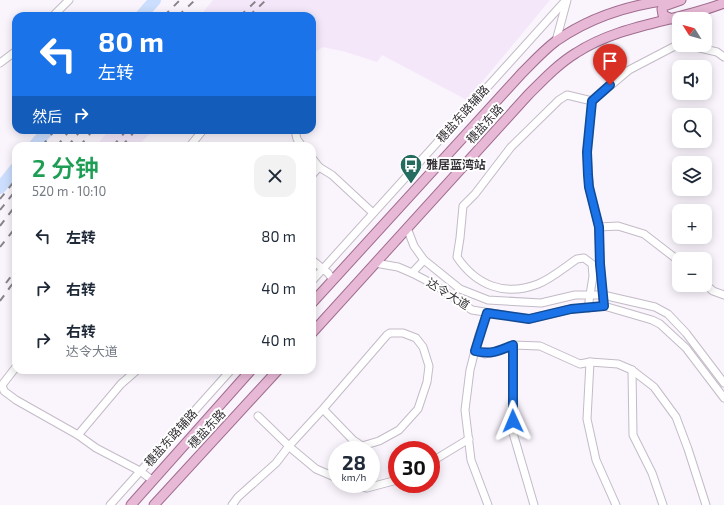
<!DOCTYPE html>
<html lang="zh">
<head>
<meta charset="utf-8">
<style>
	:root { --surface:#fff; --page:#f2f2f3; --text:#1f2937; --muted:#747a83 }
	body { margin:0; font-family:"Exo 2","Noto Sans SC",sans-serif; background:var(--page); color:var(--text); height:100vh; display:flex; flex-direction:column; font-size:15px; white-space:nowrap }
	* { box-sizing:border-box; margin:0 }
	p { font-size:13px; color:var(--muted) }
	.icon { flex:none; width:22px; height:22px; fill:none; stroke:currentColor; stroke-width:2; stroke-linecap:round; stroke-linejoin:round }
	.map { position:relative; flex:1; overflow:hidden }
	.sheet { position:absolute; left:12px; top:142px; width:304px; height:232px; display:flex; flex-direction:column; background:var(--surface); border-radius:12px; box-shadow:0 2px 10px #0003 }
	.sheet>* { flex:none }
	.hud { position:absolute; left:12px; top:12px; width:304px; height:122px; border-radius:12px; box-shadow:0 2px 10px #0003; background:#1a73e8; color:#fff; overflow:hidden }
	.needle { width:26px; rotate:307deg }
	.controls { position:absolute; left:672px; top:12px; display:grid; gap:8px }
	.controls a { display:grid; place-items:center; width:40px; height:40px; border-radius:8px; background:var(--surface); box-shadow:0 2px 10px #0003; font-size:20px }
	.speed { position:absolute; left:328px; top:441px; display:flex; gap:8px; font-size:20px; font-weight:700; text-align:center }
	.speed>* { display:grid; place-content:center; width:52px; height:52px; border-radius:50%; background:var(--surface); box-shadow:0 2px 10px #0003; line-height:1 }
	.speed small { font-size:10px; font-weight:400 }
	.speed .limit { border:6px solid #d22; background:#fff; color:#111 }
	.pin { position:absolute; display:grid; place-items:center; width:34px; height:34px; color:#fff; margin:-41px -17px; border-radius:50% 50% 50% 0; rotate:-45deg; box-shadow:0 0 4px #0007 }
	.pin .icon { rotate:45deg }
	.me { position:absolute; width:44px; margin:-22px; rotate:359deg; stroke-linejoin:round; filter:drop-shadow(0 0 3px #0008) }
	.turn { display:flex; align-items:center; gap:14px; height:84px; padding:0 20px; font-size:18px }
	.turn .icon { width:52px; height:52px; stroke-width:2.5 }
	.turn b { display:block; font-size:28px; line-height:34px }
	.then { display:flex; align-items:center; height:38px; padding:0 20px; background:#0003; gap:8px; font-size:15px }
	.round { display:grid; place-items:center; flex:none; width:42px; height:42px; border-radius:12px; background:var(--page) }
	.head { display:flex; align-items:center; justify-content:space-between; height:68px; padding:0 20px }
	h1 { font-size:24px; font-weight:600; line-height:30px; color:#1e9e55 }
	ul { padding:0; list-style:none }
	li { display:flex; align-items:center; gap:12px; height:52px; padding:0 20px }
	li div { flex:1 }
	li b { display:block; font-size:15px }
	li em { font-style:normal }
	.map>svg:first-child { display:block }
	.built { fill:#f3e7f9 }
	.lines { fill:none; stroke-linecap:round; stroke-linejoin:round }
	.river { stroke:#cbdefd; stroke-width:12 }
	.minor-casing { stroke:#c3bbc7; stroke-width:9 }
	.major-casing { stroke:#a06c8e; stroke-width:11 }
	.minor { stroke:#fff; stroke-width:7 }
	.major { stroke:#e8b9d7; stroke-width:9 }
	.rail { stroke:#878389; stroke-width:2; stroke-dasharray:7 7; stroke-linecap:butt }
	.route-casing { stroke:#114b97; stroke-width:10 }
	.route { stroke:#1a73e8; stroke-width:7 }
	.labels { text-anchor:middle; stroke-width:4; stroke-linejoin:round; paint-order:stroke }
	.street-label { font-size:12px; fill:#363338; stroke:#fff }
	.poi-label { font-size:12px; font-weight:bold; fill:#363338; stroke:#fff; text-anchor:start }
</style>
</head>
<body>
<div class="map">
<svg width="724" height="505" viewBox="0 0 724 505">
	<rect width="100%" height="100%" fill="#faf4fd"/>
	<g class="built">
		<path d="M213 0H550L467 100 382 55 377 62 346 52 323 47 312 54V16H200Z"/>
		<path d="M109 130H154L137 146H96Z"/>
	</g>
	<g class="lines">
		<g class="river">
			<path d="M141 16 155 0"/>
			<path d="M34 146 48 130"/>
			<path d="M0 188 16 168"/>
		</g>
		<g class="minor-casing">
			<g id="minor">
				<path d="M53 16 69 0"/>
				<path d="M556 41 567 0"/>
				<path d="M687 45 717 52 724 57"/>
				<path d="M0 63 16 51"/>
				<path d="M295 130 297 139 302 146"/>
				<path d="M190 146 203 130"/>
				<path d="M312 158 319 167 332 175 373 213"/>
				<path d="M312 175 319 167"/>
				<path d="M599 227 618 226 644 234 679 261"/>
				<path d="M407 228 414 246 424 260 460 289 488 300 541 303 575 295H603L655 307 668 314 686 333 724 383"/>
				<path d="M312 260 328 273 333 280"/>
				<path d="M375 263 398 267 412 273 435 285 472 310 529 319 571 309 604 306 652 320 660 324 686 348 724 398"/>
				<path d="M412 273 424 260"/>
				<path d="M312 281 566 0"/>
				<path d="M705 284 713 291 724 295"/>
				<path d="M603 299 600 264 599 227 589 187 587 152 592 101 629 70 675 46 683 45"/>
				<path d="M588 308 593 276 592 264 584 258 577 259C565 267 551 279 538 284 504 297 476 285 457 257L460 238 463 206 475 194 511 147 559 100 567 95 592 101"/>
				<path d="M487 313 479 335 470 370 465 410 471 460 488 505"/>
				<path d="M513 345V433L534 505"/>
				<path d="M475 351 485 354 501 350 513 345 540 346 580 364 590 362 618 364 632 370 654 387 676 417 688 449 706 505"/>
				<path d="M590 362 587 419 596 460 616 505"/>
				<path d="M16 367 2 385 4 391 16 400 78 435 96 448 140 471 152 480"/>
				<path d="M632 370 633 435 652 473 663 505"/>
				<path d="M258 416 292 449 316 469 337 478"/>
				<path d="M78 435 121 384 137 370"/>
				<path d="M431 462 469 439"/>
				<path d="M350 484 367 488 397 480"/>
				<path d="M110 505 231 370"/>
				<path d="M232 505 238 497 276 463 289 446 323 409 387 335 390 333H403L416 338 423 347 429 366 427 382 418 409 399 430 379 441 362 446 353 440 323 409"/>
			</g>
		</g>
		<g class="major-casing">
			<g id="major">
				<path d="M672 19 663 15 662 9 664 6 681 0"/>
				<path d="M312 303 522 73C533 62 544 50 556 41 589 18 629 5 669 0"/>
				<path d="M312 333 528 95C543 80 558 64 576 53 621 24 675 22 724 3"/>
				<path d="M131 505 251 370"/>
				<path d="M154 505 278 370"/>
			</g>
		</g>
		<use href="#minor" class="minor"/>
		<use href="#major" class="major"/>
		<g class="rail">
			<path d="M164 16 180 0"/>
			<path d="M178 16 195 0"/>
			<path d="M240 16 257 0"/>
			<path d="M249 16 266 0"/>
			<path d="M42 146 55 130"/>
			<path d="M57 146 70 130"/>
			<path d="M68 146 81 130"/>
			<path d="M80 146 93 130"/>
			<path d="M113 146 127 130"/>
			<path d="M122 146 136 130"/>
			<path d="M0 199 16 179"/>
			<path d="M0 210 16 190"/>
			<path d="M0 226 16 205"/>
			<path d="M0 247 16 227"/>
			<path d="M6 283 16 270"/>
			<path d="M0 301 16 279"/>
		</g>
	</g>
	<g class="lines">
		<g class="route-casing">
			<path id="route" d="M513 421V345C499 351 490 355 475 351L487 313 529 319 571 309 604 306 600 264 599 227 589 187 588 175 587 152 592 101 610 85"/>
		</g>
		<use href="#route" class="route"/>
	</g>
	<defs>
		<g id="bus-pin" transform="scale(1.15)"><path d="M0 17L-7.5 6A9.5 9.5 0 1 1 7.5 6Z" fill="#256b5f" stroke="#fff"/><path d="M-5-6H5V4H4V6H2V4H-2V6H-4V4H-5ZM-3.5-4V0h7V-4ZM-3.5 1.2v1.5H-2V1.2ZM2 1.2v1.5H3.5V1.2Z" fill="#fff"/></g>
	</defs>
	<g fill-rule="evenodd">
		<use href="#bus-pin" x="411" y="165"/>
	</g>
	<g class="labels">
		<g class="street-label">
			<text transform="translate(463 114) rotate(-48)" y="4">穗盐东路辅路</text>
			<text transform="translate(485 124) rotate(-48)" y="4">穗盐东路</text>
			<text transform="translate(448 294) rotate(32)" y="4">达令大道</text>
			<text transform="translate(207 429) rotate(-47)" y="4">穗盐东路</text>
			<text transform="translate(171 438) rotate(-48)" y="4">穗盐东路辅路</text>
		</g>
		<g class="poi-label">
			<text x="426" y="169">雅居蓝湾站</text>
		</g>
	</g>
</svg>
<div class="controls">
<a><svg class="needle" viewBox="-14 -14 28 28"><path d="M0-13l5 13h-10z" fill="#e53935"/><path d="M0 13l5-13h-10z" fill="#747a83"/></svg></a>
<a><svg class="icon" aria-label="sound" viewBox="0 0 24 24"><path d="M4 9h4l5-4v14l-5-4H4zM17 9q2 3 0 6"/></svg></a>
<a><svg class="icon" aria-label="search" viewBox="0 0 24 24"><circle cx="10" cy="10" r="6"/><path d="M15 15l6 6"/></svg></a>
<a><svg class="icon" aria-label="layers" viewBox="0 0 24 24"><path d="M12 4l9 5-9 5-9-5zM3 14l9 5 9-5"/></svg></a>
<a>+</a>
<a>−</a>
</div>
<div class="speed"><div>28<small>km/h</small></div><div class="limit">30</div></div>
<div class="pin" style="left:610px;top:85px;background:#d93025"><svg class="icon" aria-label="arrive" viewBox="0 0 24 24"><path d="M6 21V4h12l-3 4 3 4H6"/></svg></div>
<svg class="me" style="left:513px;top:421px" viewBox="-20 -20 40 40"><path d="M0-17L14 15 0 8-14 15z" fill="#1a73e8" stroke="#fff" stroke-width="4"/></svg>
<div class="hud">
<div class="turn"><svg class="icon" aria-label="left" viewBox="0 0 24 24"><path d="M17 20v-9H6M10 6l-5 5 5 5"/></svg><div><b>80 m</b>左转</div></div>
<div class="then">然后<svg class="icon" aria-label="right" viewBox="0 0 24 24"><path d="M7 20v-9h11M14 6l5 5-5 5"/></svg></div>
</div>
<section class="sheet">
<div class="head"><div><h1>2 分钟</h1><p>520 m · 10:10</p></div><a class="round"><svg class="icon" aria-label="close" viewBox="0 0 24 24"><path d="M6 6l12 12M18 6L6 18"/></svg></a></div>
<ul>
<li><svg class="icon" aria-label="left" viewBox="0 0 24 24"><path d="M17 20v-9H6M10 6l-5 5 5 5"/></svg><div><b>左转</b></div><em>80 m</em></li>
<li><svg class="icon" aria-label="right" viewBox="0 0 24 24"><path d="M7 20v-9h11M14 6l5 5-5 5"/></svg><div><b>右转</b></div><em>40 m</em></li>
<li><svg class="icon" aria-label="right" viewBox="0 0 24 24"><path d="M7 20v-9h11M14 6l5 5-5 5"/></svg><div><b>右转</b><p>达令大道</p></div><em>40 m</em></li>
</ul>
</section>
</div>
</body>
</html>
